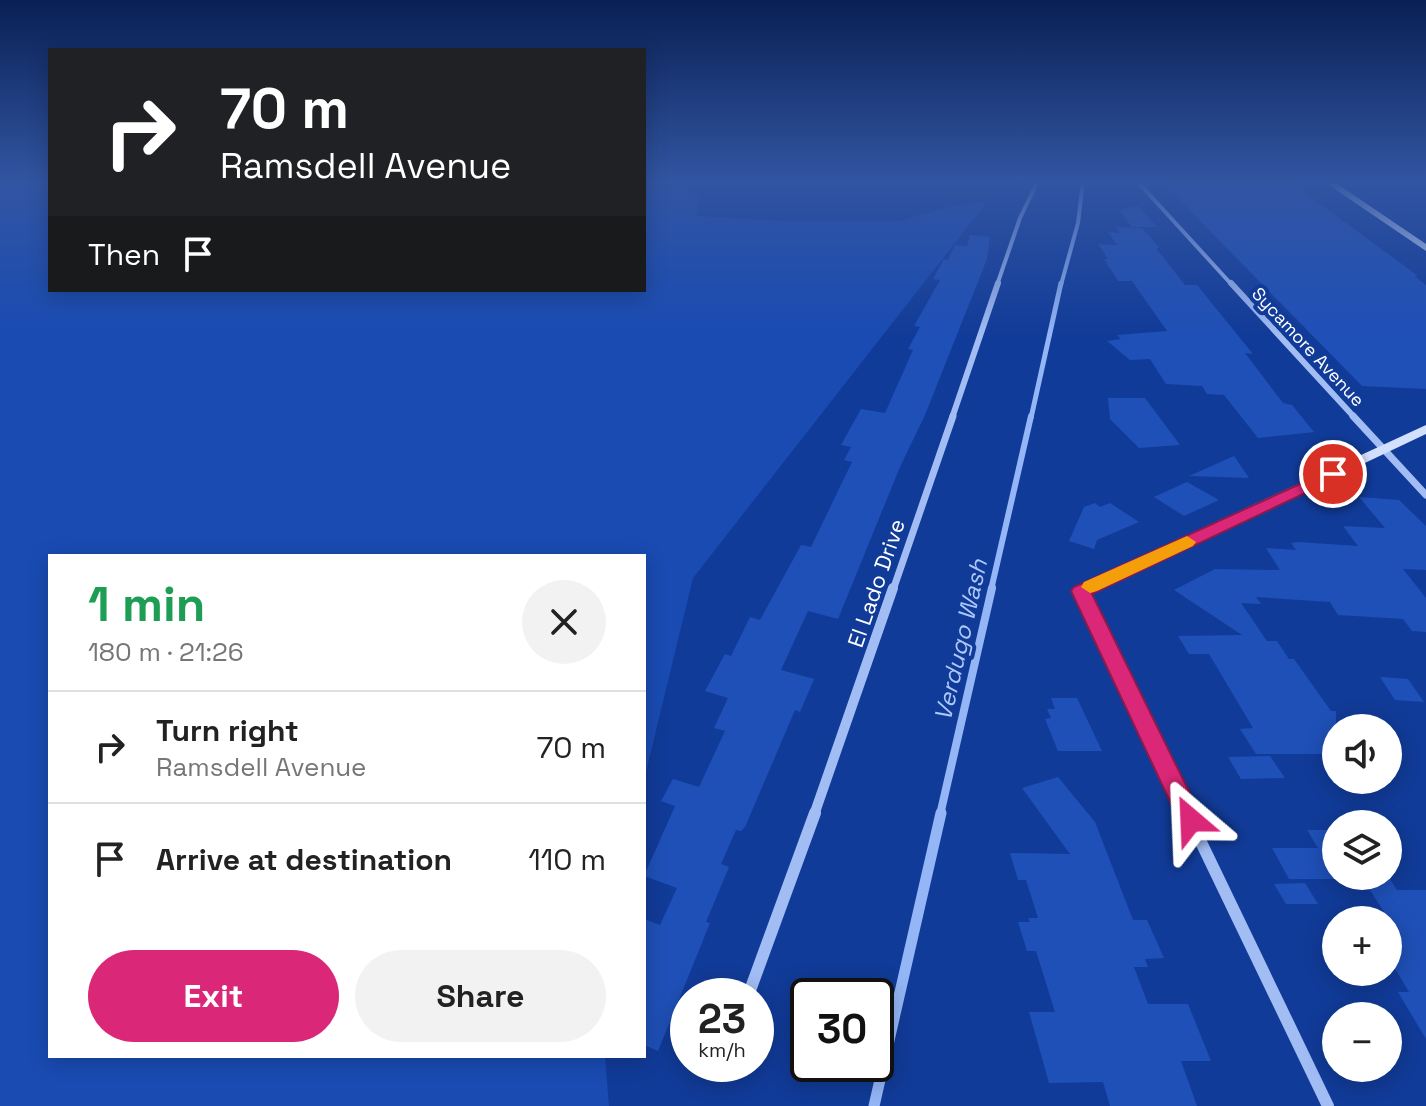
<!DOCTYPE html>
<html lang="en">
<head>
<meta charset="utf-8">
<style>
	:root { --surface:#fff; --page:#f2f2f2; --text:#222; --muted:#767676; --line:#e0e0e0; --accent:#db2777 }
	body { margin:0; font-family:"Space Grotesk",sans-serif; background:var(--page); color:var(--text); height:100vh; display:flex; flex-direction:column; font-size:30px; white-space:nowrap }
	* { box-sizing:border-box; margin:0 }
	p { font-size:26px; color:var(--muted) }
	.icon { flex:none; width:44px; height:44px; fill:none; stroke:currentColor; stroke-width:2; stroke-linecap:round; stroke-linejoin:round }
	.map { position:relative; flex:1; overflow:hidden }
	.side { position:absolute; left:48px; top:554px; width:598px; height:504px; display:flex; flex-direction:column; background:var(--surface); border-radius:0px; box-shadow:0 4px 20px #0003 }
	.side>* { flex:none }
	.top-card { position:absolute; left:48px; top:48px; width:598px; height:244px; border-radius:0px; box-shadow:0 4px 20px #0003; background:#202124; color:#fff; overflow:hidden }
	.buttons { position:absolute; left:1322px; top:714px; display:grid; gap:16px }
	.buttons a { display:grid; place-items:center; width:80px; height:80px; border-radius:50%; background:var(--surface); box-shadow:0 4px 20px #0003; font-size:40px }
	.speed { position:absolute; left:670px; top:978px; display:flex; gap:16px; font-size:40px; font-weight:700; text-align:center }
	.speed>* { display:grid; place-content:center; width:104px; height:104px; border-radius:50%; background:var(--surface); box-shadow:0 4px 20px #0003; line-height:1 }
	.speed small { font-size:20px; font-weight:400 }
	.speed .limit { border:4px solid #111; border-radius:12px; background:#fff; color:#111 }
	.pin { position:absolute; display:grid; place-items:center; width:68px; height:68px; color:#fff; margin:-34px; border:4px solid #fff; border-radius:50%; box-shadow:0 2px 8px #0007 }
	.me { position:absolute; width:88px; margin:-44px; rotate:334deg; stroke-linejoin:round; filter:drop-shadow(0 0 6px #0008) }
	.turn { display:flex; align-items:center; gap:28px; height:168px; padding:0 40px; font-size:36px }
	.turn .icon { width:104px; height:104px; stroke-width:2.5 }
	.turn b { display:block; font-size:56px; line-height:68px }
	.then { display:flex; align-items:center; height:76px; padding:0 40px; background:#0003; gap:16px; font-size:30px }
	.round { display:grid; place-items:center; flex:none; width:84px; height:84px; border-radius:42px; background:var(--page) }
	.head { display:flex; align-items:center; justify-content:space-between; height:136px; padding:0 40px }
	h1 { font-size:48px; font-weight:800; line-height:60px; color:#1e9e55 }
	.action { display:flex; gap:16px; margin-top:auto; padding:16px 40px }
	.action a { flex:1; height:92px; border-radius:48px; background:var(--accent); color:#fff; font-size:32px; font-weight:800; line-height:92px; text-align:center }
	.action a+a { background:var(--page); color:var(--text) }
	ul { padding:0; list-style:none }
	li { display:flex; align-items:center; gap:24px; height:112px; padding:0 40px; border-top:2px solid var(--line) }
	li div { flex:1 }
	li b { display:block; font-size:30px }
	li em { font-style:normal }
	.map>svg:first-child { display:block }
	.green { fill:#194bb2 }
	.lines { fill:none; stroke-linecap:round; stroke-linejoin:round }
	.stream-far4 { stroke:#94b6f7; stroke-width:4 }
	.stream-far3 { stroke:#94b6f7; stroke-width:5 }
	.stream-far2 { stroke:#94b6f7; stroke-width:6 }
	.stream-far1 { stroke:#94b6f7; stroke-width:8 }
	.stream { stroke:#94b6f7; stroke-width:11 }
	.building { fill:#1f50b7 }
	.street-far4 { stroke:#a2bdf4; stroke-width:4 }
	.street-far3 { stroke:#a2bdf4; stroke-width:6 }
	.street-far2 { stroke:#a2bdf4; stroke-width:7 }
	.street-far1 { stroke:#a2bdf4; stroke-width:10 }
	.street { stroke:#a2bdf4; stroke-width:12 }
	.secondary { fill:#d2dffd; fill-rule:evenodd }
	.route { fill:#db2777; stroke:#8e194d; stroke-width:2 }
	.slow { fill:#f59e0b }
	.labels { text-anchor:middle; stroke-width:8; stroke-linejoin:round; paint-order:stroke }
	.far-street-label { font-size:18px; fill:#fff; stroke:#113b98 }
	.street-label { font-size:22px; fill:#fff; stroke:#113b98 }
	.water-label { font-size:24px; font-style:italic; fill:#afc8fa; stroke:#113b98 }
</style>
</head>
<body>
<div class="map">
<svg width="1426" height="1106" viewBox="0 0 1426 1106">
	<rect width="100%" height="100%" fill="#113b98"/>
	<path class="green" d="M0 181H50V290H644V186L687 190 699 196 697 216 785 221H899L952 206 987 202 693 578 644 780V556H50V1056H605L609 1106H0Z"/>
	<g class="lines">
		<path class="stream-far4" d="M1061 285 1078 223 1083 181"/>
		<path class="stream-far3" d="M1031 418 1061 283"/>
		<path class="stream-far2" d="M991 590 1031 416"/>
		<path class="stream-far1" d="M940 815 992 588"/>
		<path class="stream" d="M874 1106 941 813"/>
	</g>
	<g class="building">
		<path d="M1161 181H1289L1418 276H1414L1426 285V389L1362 386Z"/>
		<path d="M1138 206 1157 227H1132L1119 210Z"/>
		<path d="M1115 227 1142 228 1160 248H1156L1185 285H1197L1253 354 1245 353 1283 403 1292 405 1314 432 1258 438 1224 395 1207 394 1202 386 1166 384 1150 359 1130 360 1107 341 1121 339 1117 335 1167 331 1132 281H1118L1104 259H1108L1098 244 1117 245 1108 232 1120 233Z"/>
		<path d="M970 235 990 237 987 259 925 415 900 467 838 619 808 611 781 670 814 679 800 712 795 710 745 827 741 831 736 830 721 864 729 867 706 922 710 923 658 1051 644 1045V919L660 925 677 888 644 876 675 806 661 801 673 779 699 787 725 731 714 728 728 698 705 691 725 654 731 656 750 617 760 620 801 545 811 547 852 462 844 460 851 447 841 445 861 409 885 413 913 350 908 349 920 327 914 326 940 280 933 279 944 259 948 260 955 245 967 246Z"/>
		<path d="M1108 398H1145L1180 445 1139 448 1110 419Z"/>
		<path d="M1234 456 1249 478 1189 476Z"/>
		<path d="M1187 482 1219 500 1184 516 1154 497Z"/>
		<path d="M1359 497 1399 500 1426 526V570L1403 569 1426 598V632L1412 631 1403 619 1338 615 1330 602 1256 597 1261 604 1241 603 1267 641H1277L1289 659H1294L1331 711H1336V754H1256L1240 729 1253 728 1209 654H1189L1178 636 1242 635 1174 590 1215 569 1280 570 1266 548 1296 550 1291 543 1298 542 1358 546 1343 526 1385 528Z"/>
		<path d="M1095 503 1100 507 1110 503 1139 522 1097 540 1094 549 1069 541 1084 507Z"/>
		<path d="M1380 677 1408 679 1424 702 1395 700Z"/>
		<path d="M1051 698H1077L1102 751H1058L1045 719 1051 718 1047 709H1055Z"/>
		<path d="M1270 756 1285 778 1241 779 1228 757Z"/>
		<path d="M1058 777 1095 822 1133 920H1147L1164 958 1145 959 1148 967H1134L1148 1004H1188L1211 1061H1181L1197 1106H1110L1103 1082 1049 1083 1029 1012H1055L1036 951H1027L1018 922H1030L1028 918H1038L1026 880H1018L1010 853 1070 854 1022 788Z"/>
		<path d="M1307 830H1336V879H1289L1272 848H1318Z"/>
		<path d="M1361 876H1388L1397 890H1426V1039L1398 992H1409L1388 957V918Z"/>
		<path d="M1305 883 1318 904H1286L1274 884Z"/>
	</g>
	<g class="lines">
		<g class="street-far4">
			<path d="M1137 181 1232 285"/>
			<path d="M997 285 1020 218 1038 181"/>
		</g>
		<g class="street-far3">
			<path d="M1231 283 1355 418"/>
			<path d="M952 418 998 283"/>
		</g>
		<g class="street-far2">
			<path d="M1353 416 1426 495"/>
			<path d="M893 590 953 416"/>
		</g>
		<g class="street-far1">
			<path d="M1081 591 1188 815"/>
			<path d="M814 815 893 588"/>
		</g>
		<g class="street">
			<path d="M1187 813 1328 1106"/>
			<path d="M748 996 815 813"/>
		</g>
		<g class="secondary">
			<path d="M1323 181H1333L1426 244V251Z"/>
			<path d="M1426 425V434L1087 595 1081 597 1073 591 1075 587Z"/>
		</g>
	</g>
	<linearGradient id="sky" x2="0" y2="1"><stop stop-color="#092054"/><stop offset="0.54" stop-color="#3255a2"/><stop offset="1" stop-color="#3255a2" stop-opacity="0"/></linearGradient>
	<rect width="1426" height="336" fill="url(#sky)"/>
	<path class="route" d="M1333 469 1341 474 1339 477 1092 594 1203 820 1200 827 1191 831 1182 827 1071 591 1074 587Z"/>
	<path class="slow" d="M1187 536 1196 542 1193 546 1097 591 1090 593 1081 587 1084 582Z"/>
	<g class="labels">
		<g class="far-street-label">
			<text transform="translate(1308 347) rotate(47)" y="6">Sycamore Avenue</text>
		</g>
		<g class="street-label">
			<text transform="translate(876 583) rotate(-71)" y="8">El Lado Drive</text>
		</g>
		<g class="water-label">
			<text transform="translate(961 640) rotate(-77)" y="8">Verdugo Wash</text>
		</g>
	</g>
</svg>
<div class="buttons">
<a><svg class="icon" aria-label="sound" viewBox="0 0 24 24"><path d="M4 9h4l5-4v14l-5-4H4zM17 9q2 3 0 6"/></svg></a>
<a><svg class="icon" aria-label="layers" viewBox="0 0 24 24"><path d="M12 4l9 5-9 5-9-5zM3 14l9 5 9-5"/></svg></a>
<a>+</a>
<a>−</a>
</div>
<div class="speed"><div>23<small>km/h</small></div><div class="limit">30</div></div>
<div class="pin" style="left:1333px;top:474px;background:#d93025"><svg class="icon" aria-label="arrive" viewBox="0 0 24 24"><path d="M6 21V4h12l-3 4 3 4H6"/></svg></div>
<svg class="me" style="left:1191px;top:820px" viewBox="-20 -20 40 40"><path d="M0-17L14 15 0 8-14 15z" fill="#db2777" stroke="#fff" stroke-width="4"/></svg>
<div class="top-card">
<div class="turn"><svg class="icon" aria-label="right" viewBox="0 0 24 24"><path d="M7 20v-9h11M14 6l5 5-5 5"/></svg><div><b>70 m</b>Ramsdell Avenue</div></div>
<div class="then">Then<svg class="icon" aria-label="arrive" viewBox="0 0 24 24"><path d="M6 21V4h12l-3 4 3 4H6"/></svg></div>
</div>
<section class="side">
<div class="head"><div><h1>1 min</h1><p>180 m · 21:26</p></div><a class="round"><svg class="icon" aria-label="close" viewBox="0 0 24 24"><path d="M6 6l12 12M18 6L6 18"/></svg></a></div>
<ul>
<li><svg class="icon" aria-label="right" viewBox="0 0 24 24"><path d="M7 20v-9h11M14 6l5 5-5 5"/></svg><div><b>Turn right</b><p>Ramsdell Avenue</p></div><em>70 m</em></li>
<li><svg class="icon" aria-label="arrive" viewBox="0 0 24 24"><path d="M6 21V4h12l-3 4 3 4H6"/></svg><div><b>Arrive at destination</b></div><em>110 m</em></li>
</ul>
<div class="action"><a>Exit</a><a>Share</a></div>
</section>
</div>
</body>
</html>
